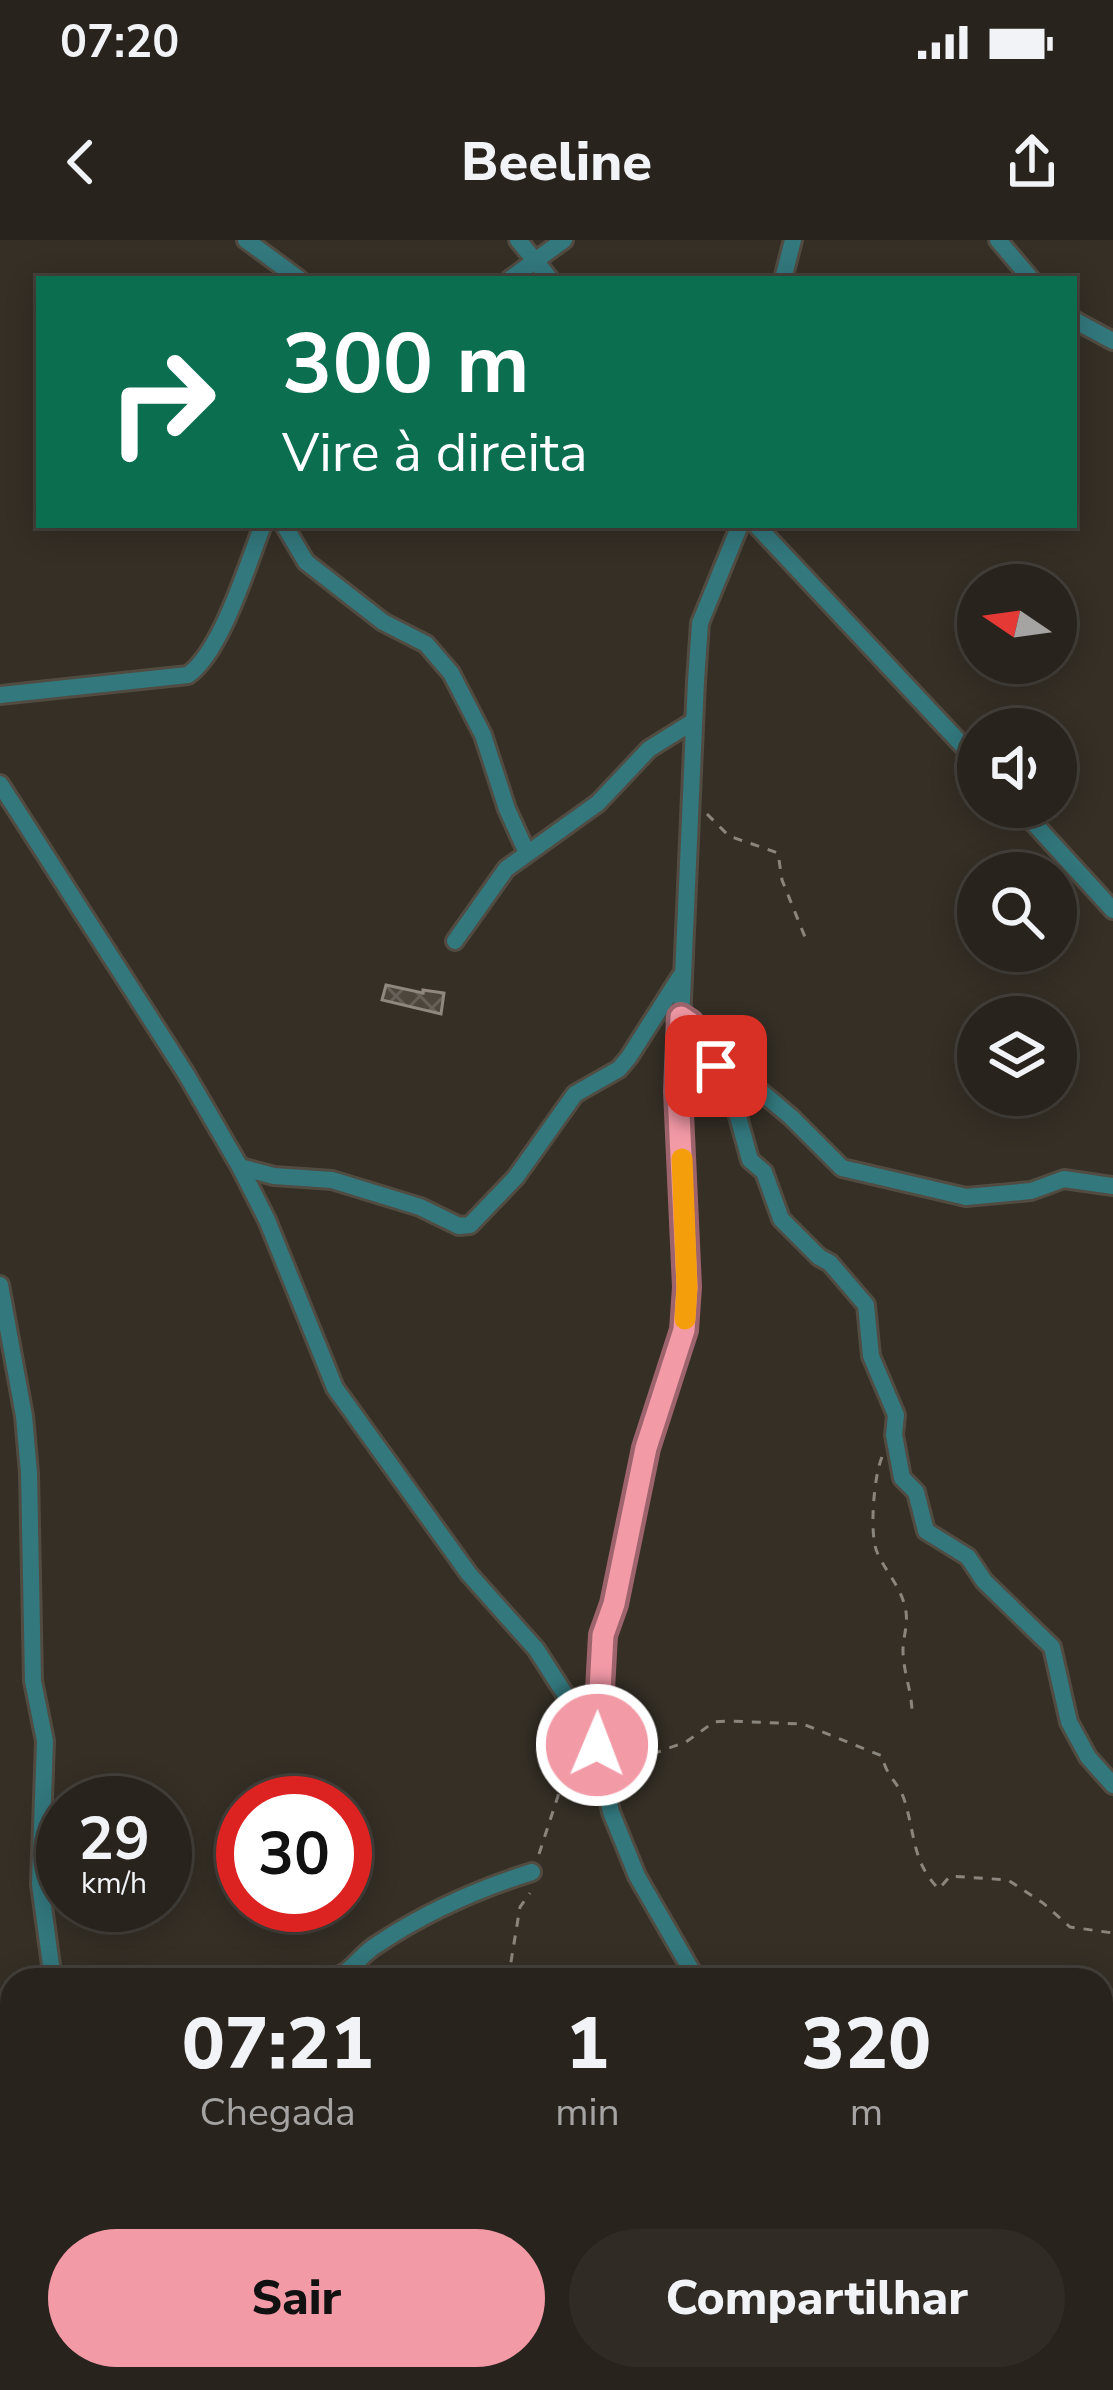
<!DOCTYPE html>
<html lang="pt">
<head>
<meta charset="utf-8">
<style>
	:root { --surface:#28231c; --page:#302b25; --text:#f1f3f6; --muted:#a5a4a3; --line:#44403b; --accent:#f39aa7 }
	body { margin:0; font-family:"Nunito Sans",sans-serif; background:var(--page); color:var(--text); height:100vh; display:flex; flex-direction:column; font-size:45px; white-space:nowrap }
	* { box-sizing:border-box; margin:0 }
	p { font-size:39px; color:var(--muted) }
	.icon { flex:none; width:66px; height:66px; fill:none; stroke:currentColor; stroke-width:2; stroke-linecap:round; stroke-linejoin:round }
	.map { position:relative; flex:1; overflow:hidden }
	.panel { position:absolute; left:0px; top:1728px; width:1113px; height:423px; display:flex; flex-direction:column; background:var(--surface); border-radius:36px 36px 0 0; box-shadow:0 6px 30px #0003,0 0 0 3px var(--line) }
	.panel>* { flex:none }
	.guide { position:absolute; left:36px; top:36px; width:1041px; height:252px; border-radius:0px; box-shadow:0 6px 30px #0003,0 0 0 3px var(--line); background:#0b6e4f; color:#fff; overflow:hidden }
	.needle { width:78px; rotate:283deg }
	.tools { position:absolute; left:957px; top:324px; display:grid; gap:24px }
	.tools a { display:grid; place-items:center; width:120px; height:120px; border-radius:50%; background:var(--surface); box-shadow:0 6px 30px #0003,0 0 0 3px var(--line); font-size:60px }
	.speed { position:absolute; left:36px; top:1536px; display:flex; gap:24px; font-size:60px; font-weight:700; text-align:center }
	.speed>* { display:grid; place-content:center; width:156px; height:156px; border-radius:50%; background:var(--surface); box-shadow:0 6px 30px #0003,0 0 0 3px var(--line); line-height:1 }
	.speed small { font-size:30px; font-weight:400 }
	.speed .limit { border:18px solid #d22; background:#fff; color:#111 }
	.pin { position:absolute; display:grid; place-items:center; width:102px; height:102px; color:#fff; margin:-51px; border-radius:24px; box-shadow:0 6px 18px #0006 }
	.me { position:absolute; width:132px; margin:-66px; rotate:1deg; stroke-linejoin:round; filter:drop-shadow(0 0 9px #0008) }
	.turn { display:flex; align-items:center; gap:42px; height:252px; padding:0 48px; font-size:54px }
	.turn .icon { width:156px; height:156px; stroke-width:2.5 }
	.turn b { display:block; font-size:84px; line-height:102px }
	.eta { display:flex; justify-content:space-evenly; align-items:center; height:204px; text-align:center }
	.eta b { font-size:72px; font-weight:800; line-height:84px }
	.primary-button { display:flex; gap:24px; margin-top:auto; padding:24px 48px }
	.primary-button a { flex:1; height:138px; border-radius:72px; background:var(--accent); color:#111; font-size:48px; font-weight:800; line-height:138px; text-align:center }
	.primary-button a+a { background:var(--page); color:var(--text) }
	.status { display:flex; justify-content:space-between; align-items:center; height:84px; padding:0 60px; background:var(--surface); direction:ltr }
	.status svg { height:33px; fill:currentColor }
	header { display:flex; justify-content:space-between; align-items:center; height:156px; padding:0 48px; background:var(--surface); font-size:54px; font-weight:800 }
	.map>svg:first-child { display:block }
	.building { fill:url(#building-cross-hatch); stroke:#90887e; stroke-width:3 }
	.lines { fill:none; stroke-linecap:round; stroke-linejoin:round }
	.minor-casing { stroke:#514b42; stroke-width:22 }
	.path { stroke:#8a867e; stroke-width:3; stroke-dasharray:9 9; stroke-linecap:butt }
	.minor { stroke:#32787d; stroke-width:16 }
	.route-casing { stroke:#9e646d; stroke-width:30 }
	.route { stroke:#f39aa7; stroke-width:21 }
	.slow { stroke:#f59e0b; stroke-width:21 }
</style>
</head>
<body>
<div class="status"><b>07:20</b><svg viewBox="0 0 49 12"><path d="M0 12V9h3v3zM5 12V6h3v6zM10 12V3h3v9zM15 12V0h3v12zM26 1h20v11H26zM47 4h2v5h-2z"/></svg></div>
<header><svg class="icon" aria-label="back" viewBox="0 0 24 24"><path d="M15 5l-7 7 7 7"/></svg>Beeline<svg class="icon" aria-label="share" viewBox="0 0 24 24"><path d="M12 15V3M7 8l5-5 5 5M5 13v7h14v-7"/></svg></header>
<div class="map">
<svg width="1113" height="2150" viewBox="0 0 1113 2150">
	<defs>
		<pattern id="building-cross-hatch" width="8" height="8" patternUnits="userSpaceOnUse" patternTransform="scale(3)"><rect width="8" height="8" fill="#4d463d"/><path d="M0 0l8 8M0 8l8-8" fill="none" stroke="#666058"/></pattern>
	</defs>
	<rect width="100%" height="100%" fill="#352f26"/>
	<path class="building" d="M386 745 423 753V750L444 753 441 774 382 760Z"/>
	<g class="lines">
		<g class="minor-casing">
			<g id="minor">
				<path d="M246 0 299 39"/>
				<path d="M518 0 550 39"/>
				<path d="M998 0 1031 39"/>
				<path d="M510 39 564 0"/>
				<path d="M783 39 793 0"/>
				<path d="M1074 80 1113 101"/>
				<path d="M284 285 306 322 383 382 426 404 451 433 483 495 507 569 527 613"/>
				<path d="M756 285 978 522"/>
				<path d="M0 455 188 435C222 411 247 325 263 285"/>
				<path d="M0 544 186 834 240 927 267 980 335 1148 469 1334 536 1409 595 1501"/>
				<path d="M1019 567 1113 670"/>
				<path d="M455 701 506 629 598 563 649 509 694 481"/>
				<path d="M674 776 690 783 702 802 791 877 842 928 966 957 1031 951 1064 939 1113 946"/>
				<path d="M702 802 729 844 750 920 764 932 781 979 819 1017 830 1023 866 1065 871 1116 896 1175 894 1195 902 1238 916 1252 926 1291 968 1317 984 1341 1052 1407 1069 1482 1088 1517 1113 1545"/>
				<path d="M240 927 274 936 332 940 420 967 459 986 470 985 516 937 575 854 619 829 629 817 680 737"/>
				<path d="M0 1045 24 1176 29 1233 33 1441 45 1501 40 1644 53 1740"/>
				<path d="M326 1740C354 1734 355 1718 378 1704 426 1672 478 1649 532 1632"/>
				<path d="M697 1740 637 1636 611 1572 597 1505 603 1395 614 1364 646 1208 684 1090 687 1047 678 851 696 441 700 383 740 285"/>
				<path d="M919 2139 923 2150"/>
			</g>
		</g>
		<g class="path">
			<path d="M707 574 729 596 778 613 782 640 805 697"/>
			<path d="M882 1217C874 1235 869 1294 877 1312 886 1333 902 1347 906 1372 908 1385 903 1398 903 1410 903 1433 913 1453 912 1477"/>
			<path d="M617 1521 658 1512 686 1502 714 1482 728 1481 803 1484 882 1516C887 1538 897 1540 904 1559 915 1592 912 1623 939 1649L950 1636 1008 1640 1043 1663 1070 1687 1113 1693"/>
			<path d="M539 1614 558 1556 562 1516 569 1497"/>
			<path d="M508 1740 520 1667 530 1653"/>
			<path d="M418 2150 420 2139"/>
		</g>
		<use href="#minor" class="minor"/>
	</g>
	<g class="lines">
		<g class="route-casing">
			<path id="route" d="M597 1505 603 1395 614 1364 646 1208 684 1090 687 1047 678 851 681 777 690 783 716 826"/>
		</g>
		<use href="#route" class="route"/>
		<path class="slow" d="M682 919 687 1047 685 1079"/>
	</g>
</svg>
<div class="tools">
<a><svg class="needle" viewBox="-14 -14 28 28"><path d="M0-13l5 13h-10z" fill="#e53935"/><path d="M0 13l5-13h-10z" fill="#a5a4a3"/></svg></a>
<a><svg class="icon" aria-label="sound" viewBox="0 0 24 24"><path d="M4 9h4l5-4v14l-5-4H4zM17 9q2 3 0 6"/></svg></a>
<a><svg class="icon" aria-label="search" viewBox="0 0 24 24"><circle cx="10" cy="10" r="6"/><path d="M15 15l6 6"/></svg></a>
<a><svg class="icon" aria-label="layers" viewBox="0 0 24 24"><path d="M12 4l9 5-9 5-9-5zM3 14l9 5 9-5"/></svg></a>
</div>
<div class="speed"><div>29<small>km/h</small></div><div class="limit">30</div></div>
<div class="pin" style="left:716px;top:826px;background:#d93025"><svg class="icon" aria-label="arrive" viewBox="0 0 24 24"><path d="M6 21V4h12l-3 4 3 4H6"/></svg></div>
<svg class="me" style="left:597px;top:1505px" viewBox="-20 -20 40 40"><circle r="17" fill="#f39aa7" stroke="#fff" stroke-width="3"/><path d="M0-11L8 9 0 5-8 9z" fill="#fff"/></svg>
<div class="guide">
<div class="turn"><svg class="icon" aria-label="right" viewBox="0 0 24 24"><path d="M7 20v-9h11M14 6l5 5-5 5"/></svg><div><b>300 m</b>Vire à direita</div></div>
</div>
<section class="panel">
<div class="eta">
<div><b>07:21</b><p>Chegada</p></div>
<div><b>1</b><p>min</p></div>
<div><b>320</b><p>m</p></div>
</div>
<div class="primary-button"><a>Sair</a><a>Compartilhar</a></div>
</section>
</div>
</body>
</html>
